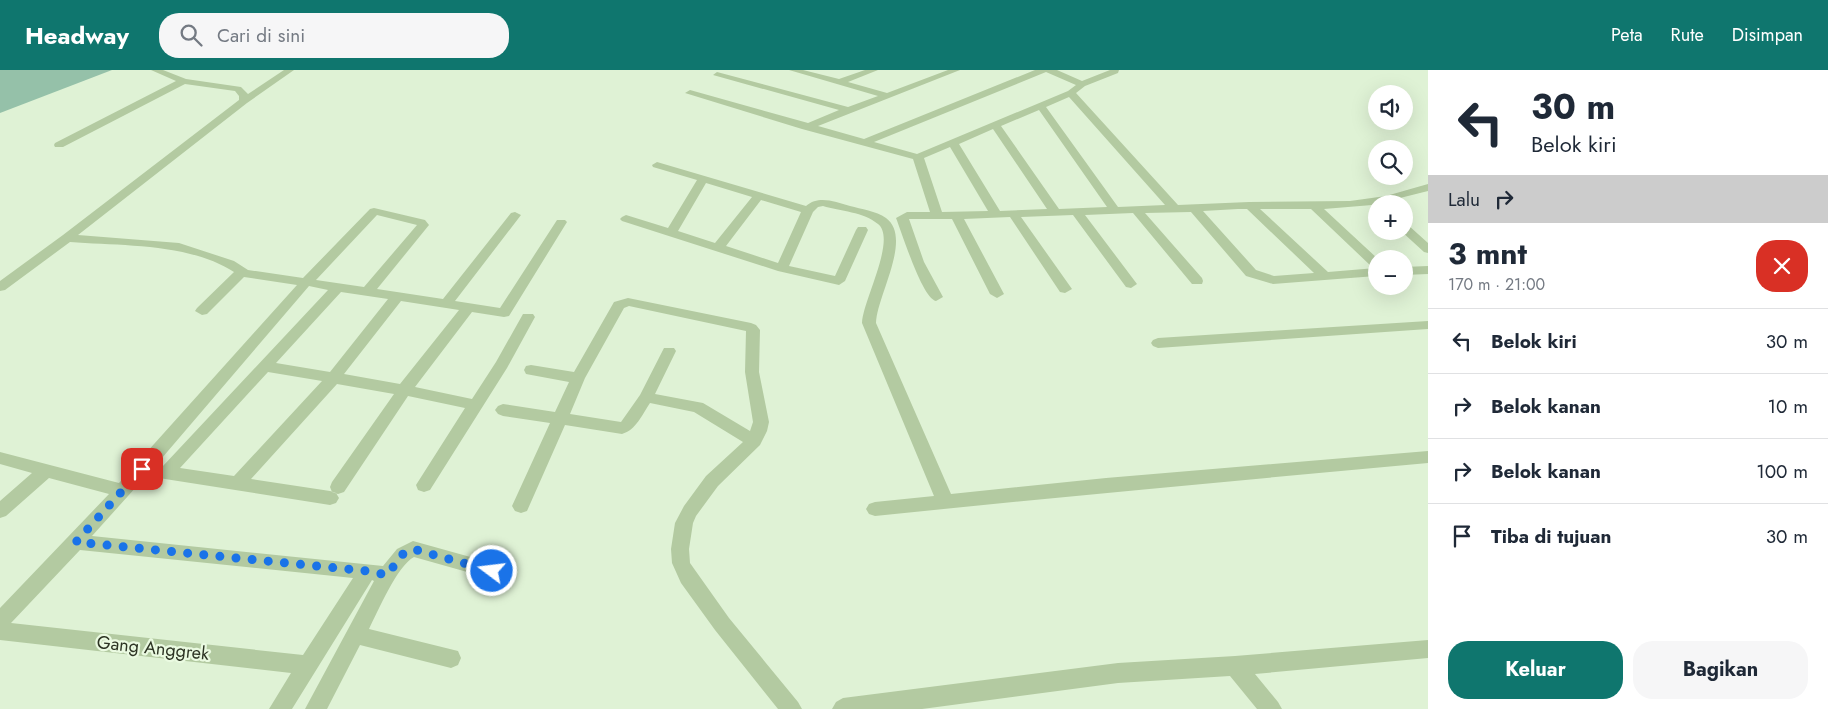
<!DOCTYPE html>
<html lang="id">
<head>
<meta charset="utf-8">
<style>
	:root { --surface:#fff; --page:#f6f6f7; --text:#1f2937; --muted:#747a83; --line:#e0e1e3; --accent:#0f766e }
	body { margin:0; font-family:Jost,sans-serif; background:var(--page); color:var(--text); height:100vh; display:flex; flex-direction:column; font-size:19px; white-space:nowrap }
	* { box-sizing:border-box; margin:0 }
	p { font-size:16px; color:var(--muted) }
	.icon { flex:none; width:28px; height:28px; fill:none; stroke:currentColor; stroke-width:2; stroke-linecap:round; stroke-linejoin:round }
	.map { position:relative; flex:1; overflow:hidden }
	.panel { display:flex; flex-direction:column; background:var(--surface); width:400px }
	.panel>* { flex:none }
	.top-card { background:#fff; color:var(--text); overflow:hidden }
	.buttons { position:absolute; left:1368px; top:15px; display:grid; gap:10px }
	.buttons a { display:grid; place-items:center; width:45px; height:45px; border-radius:50%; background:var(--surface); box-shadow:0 5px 20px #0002; font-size:25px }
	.pin { position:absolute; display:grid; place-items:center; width:42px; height:42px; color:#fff; margin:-21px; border-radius:10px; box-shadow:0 2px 8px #0006 }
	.me { position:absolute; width:55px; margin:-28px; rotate:285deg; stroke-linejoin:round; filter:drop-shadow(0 0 4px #0008) }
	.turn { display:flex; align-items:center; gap:18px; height:105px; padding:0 20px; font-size:22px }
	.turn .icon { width:65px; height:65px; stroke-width:2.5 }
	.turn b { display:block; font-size:35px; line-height:42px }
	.then { display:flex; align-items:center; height:48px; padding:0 20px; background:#0003; gap:10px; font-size:19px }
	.round { display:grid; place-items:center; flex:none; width:52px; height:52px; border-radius:20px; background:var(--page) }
	.head { display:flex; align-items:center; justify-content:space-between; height:85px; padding:0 20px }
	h1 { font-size:30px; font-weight:700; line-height:38px }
	.button { display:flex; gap:10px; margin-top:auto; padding:10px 20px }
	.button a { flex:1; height:58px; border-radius:20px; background:var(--accent); color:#fff; font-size:20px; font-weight:700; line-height:58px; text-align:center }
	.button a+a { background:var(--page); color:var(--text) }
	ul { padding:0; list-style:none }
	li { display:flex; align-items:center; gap:15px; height:65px; padding:0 20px; border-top:1px solid var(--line) }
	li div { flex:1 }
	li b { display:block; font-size:19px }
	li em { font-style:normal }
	header { display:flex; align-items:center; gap:30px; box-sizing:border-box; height:70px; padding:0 25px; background:var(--accent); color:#fff }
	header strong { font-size:24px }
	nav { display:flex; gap:28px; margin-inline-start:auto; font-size:18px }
	.search { width:350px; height:45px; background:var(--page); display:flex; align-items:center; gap:12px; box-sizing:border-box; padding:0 18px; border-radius:20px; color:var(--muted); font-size:19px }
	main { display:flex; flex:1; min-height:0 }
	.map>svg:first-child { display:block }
	.green { fill:#95c1a9 }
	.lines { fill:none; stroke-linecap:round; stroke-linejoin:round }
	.street { fill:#b3caa1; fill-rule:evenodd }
	.route { stroke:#1a73e8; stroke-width:9; stroke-dasharray:0 16.2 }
	.labels { text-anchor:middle; stroke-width:4.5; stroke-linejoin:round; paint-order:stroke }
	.near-street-label { font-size:18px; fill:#2d3424; stroke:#eafae1 }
</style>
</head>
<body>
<header>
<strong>Headway</strong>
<div class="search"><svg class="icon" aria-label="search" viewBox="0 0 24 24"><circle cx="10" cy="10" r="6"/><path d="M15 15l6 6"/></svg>Cari di sini</div>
<nav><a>Peta</a><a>Rute</a><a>Disimpan</a></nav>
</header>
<main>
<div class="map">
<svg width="1428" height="639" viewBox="0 0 1428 639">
	<rect width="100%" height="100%" fill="#dff2d5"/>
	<path class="green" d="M0 0H112L0 43Z"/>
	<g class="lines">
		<g class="street">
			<path d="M151 0H163L186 9 241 17 248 24 284 0H294L247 33 78 165 179 173 234 191 248 200 303 208 370 139 374 138 425 150 429 155 377 219 443 229 511 143 515 142 521 145 455 231 500 238 557 150H565L567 152 509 246 504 247 472 242 415 317 472 329 496 292 523 244H533L535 247 507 298 430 420 424 422 418 420 416 415 465 338 408 326 344 422 338 424 332 422 330 417 332 412 394 324 337 314 251 409 330 421 336 423 339 428 336 433 330 435 146 406 92 466 383 496 397 479 413 471 499 495 501 501 499 507 492 509 414 487C397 496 378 541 369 559L458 581 461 588 458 595 451 598 360 575 327 639H305L374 511 372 510 292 639H269L291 603 0 570V538L109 424 49 408 6 446 0 448V431L32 403 0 394V382L119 413 297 215 244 207 207 244 202 245 195 241 197 238 234 202C189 173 122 176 70 172L5 220 0 221V211L63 165 239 30V26L235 21 185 14 63 77H55L54 75 55 73 176 11ZM377 145 417 155 364 217 316 210ZM309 216 328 220 163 396 156 395ZM341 222 388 229 330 302 276 293ZM401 231 459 240 400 314 344 304ZM268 302 322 311 234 406 180 398ZM80 480 353 508 303 585 11 553Z"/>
			<path d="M789 0H803L839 9 865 0H878L848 12 887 23 948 0H960L818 56 864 69 1035 0H1057L1082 11 1110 0H1119L1118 3 1085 16 1076 23 1178 135 1249 132 1350 131 1386 126 1428 114V121L1372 135 1324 139 1378 189 1376 198 1372 197 1311 139H1260L1328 202 1376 198V206L1273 214 1246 206 1191 142 1145 143 1202 208 1203 211 1202 214H1192L1133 143 1085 145 1137 214 1131 218 1126 217 1073 145 1021 147 1072 219 1065 223 1060 222 1010 147 964 149 1004 224 997 228 990 224 952 149H909L924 192 943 227 936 231C922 228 902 163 896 148L907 142H930L913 89 802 59 685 23 690 20 808 53 839 40 713 5 717 2 848 37 878 26ZM1046 2 1076 15 1068 21 917 84 874 72ZM1069 27 1165 135 1118 137 1046 37ZM1039 40 1107 137 1059 139 1001 56ZM993 59 1047 139 1000 141 959 74ZM950 77 988 141 942 142 924 88ZM1238 139H1247L1314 203 1274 206 1256 200 1203 141Z"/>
			<path d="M657 92 806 136C819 125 835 132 850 136 861 139 876 141 886 148 913 168 877 225 876 253L951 424 1106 408 1428 381V393C1243 410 1059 427 875 446L869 444 866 439 869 434 875 432 934 426 862 253C863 230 897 169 878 154 864 142 840 141 823 136L818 137 813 142 789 196 835 206 856 160 858 157H866L868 160 845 211 839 215 778 201 622 151 620 149 622 147 626 145 668 158 697 110 653 97 652 95ZM706 113 752 127 715 173 678 161ZM761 130 801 142 778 193 726 176Z"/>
			<path d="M1404 154 1408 155 1428 173V183L1424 182 1401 161H1404Z"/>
			<path d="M1428 196V204L1404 205V197Z"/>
			<path d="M628 228 751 253 756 255 760 260 759 302 769 352 767 361 760 375 718 416 696 446 693 453 689 479 690 493 729 548 798 632 802 639H778L715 560 681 513 672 493 671 479 675 453 684 436 706 406 743 372 694 342 650 333C642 345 636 360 622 364L565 355 527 441 521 443 515 441 512 436 550 353 503 346 498 344 495 340 498 336 503 334 555 342 569 312 526 304 524 300 526 296 531 295 574 302 614 232ZM629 236 746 261 745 302 753 352 750 361 703 333 655 324 676 281 674 278H664L640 325 621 352 570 344 585 308 624 238Z"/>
			<path d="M1428 251V259L1158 278 1153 276 1151 273 1153 270 1158 268Z"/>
			<path d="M1428 570V588L1255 604 1278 632 1282 639H1257L1230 606 1118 613 922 639H832L836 632 843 628 1118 593 1235 586Z"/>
		</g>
	</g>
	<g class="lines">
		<path class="route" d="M142 399 76 472 367 501 387 505 403 484 413 479 492 501"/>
	</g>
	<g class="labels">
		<g class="near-street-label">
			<text transform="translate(153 578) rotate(6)" y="6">Gang Anggrek</text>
		</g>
	</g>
</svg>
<div class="buttons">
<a><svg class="icon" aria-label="sound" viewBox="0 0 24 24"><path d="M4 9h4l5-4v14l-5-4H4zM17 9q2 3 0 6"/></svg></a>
<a><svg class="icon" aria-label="search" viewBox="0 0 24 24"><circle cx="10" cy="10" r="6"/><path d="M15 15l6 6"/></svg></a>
<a>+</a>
<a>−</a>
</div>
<div class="pin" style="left:142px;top:399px;background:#d93025"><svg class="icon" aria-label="arrive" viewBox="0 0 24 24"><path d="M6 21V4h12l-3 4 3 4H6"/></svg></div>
<svg class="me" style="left:492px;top:501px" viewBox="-20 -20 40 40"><circle r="17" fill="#1a73e8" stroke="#fff" stroke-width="3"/><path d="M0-11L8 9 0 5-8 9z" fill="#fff"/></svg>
</div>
<section class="panel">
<div class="top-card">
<div class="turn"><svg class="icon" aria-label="left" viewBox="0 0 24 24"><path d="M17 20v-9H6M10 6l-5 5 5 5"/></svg><div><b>30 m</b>Belok kiri</div></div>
<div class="then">Lalu<svg class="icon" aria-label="right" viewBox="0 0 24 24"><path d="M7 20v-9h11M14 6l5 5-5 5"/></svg></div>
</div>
<div class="head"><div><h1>3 mnt</h1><p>170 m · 21:00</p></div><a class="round" style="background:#d93025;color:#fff"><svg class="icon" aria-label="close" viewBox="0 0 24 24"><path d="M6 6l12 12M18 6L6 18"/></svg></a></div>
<ul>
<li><svg class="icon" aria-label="left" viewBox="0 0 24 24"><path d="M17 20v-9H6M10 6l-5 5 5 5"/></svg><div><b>Belok kiri</b></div><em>30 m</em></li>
<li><svg class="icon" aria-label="right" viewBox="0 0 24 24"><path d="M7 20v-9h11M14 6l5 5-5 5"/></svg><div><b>Belok kanan</b></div><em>10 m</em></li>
<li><svg class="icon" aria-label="right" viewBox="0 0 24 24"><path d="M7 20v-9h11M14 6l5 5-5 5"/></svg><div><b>Belok kanan</b></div><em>100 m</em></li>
<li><svg class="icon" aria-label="arrive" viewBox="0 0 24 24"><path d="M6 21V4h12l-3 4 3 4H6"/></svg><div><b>Tiba di tujuan</b></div><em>30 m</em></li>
</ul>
<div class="button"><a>Keluar</a><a>Bagikan</a></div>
</section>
</main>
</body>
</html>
